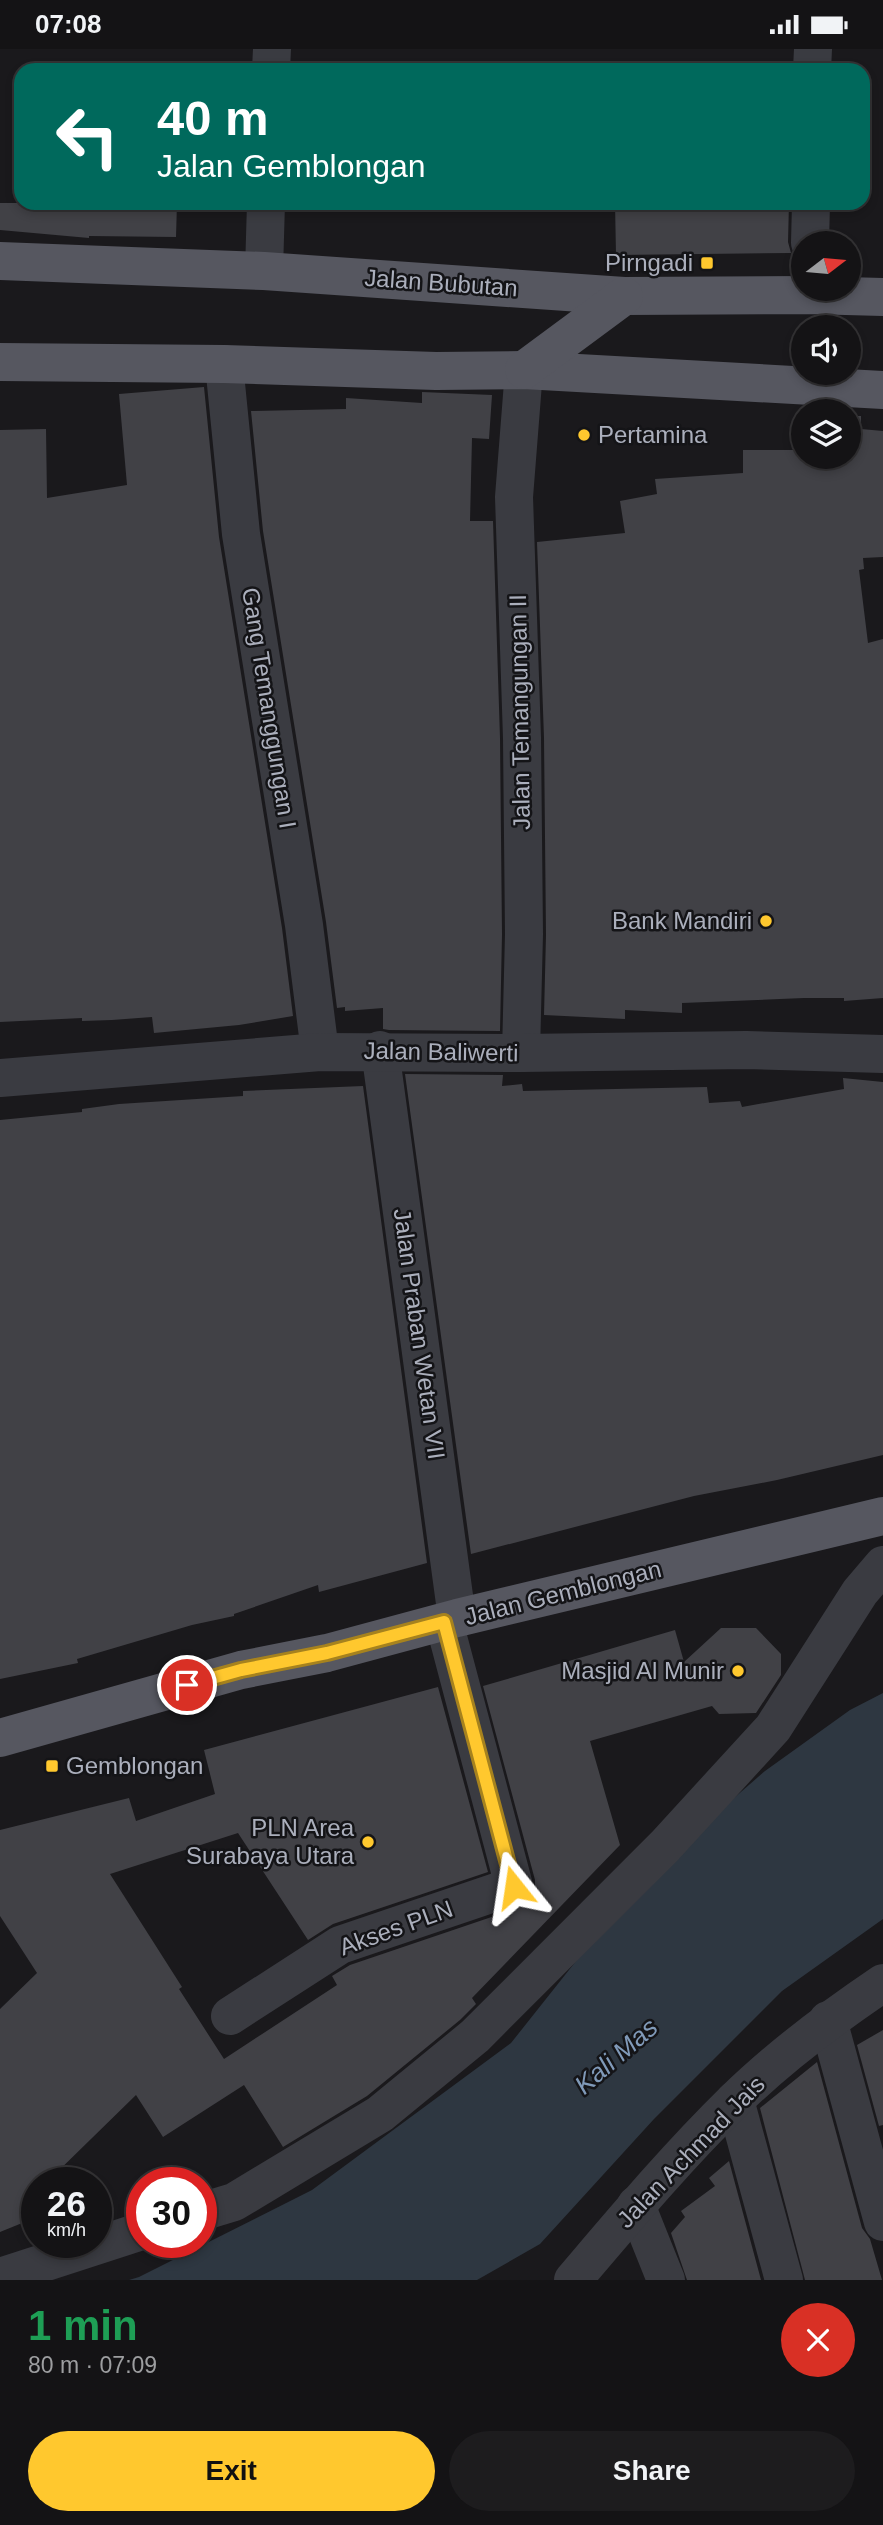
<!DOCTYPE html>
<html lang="en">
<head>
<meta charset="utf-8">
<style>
	:root { --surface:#141315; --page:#1d1c1e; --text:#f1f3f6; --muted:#9d9ea0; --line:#333234; --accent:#ffc82e }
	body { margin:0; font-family:Arial,sans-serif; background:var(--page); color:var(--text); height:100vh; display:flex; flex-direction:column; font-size:26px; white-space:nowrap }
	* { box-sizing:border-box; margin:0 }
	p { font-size:23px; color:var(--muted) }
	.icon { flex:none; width:38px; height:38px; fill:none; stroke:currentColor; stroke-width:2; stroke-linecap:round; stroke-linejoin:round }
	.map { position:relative; height:2231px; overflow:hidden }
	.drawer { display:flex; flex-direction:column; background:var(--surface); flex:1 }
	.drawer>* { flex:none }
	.banner { position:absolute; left:14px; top:14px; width:856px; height:147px; border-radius:21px; box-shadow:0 4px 10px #0003,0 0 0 2px var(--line); background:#00695c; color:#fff; overflow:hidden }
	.needle { width:46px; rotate:74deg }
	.buttons { position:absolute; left:791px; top:182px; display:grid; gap:14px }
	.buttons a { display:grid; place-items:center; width:70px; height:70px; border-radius:50%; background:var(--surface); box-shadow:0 4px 10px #0003,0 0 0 2px var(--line); font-size:35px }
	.speed { position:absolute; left:21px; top:2118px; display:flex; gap:14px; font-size:35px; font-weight:700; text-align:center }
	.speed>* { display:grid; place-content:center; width:91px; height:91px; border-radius:50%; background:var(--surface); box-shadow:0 4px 10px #0003,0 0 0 2px var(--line); line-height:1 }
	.speed small { font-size:18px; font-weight:400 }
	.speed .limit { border:10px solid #d22; background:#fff; color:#111 }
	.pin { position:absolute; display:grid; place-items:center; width:60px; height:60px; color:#fff; margin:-30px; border:4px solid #fff; border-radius:50%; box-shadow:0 2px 7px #0007 }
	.me { position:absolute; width:77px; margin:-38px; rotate:345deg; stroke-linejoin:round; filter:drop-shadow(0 0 5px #0008) }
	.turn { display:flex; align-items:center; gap:24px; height:147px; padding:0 28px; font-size:32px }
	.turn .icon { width:91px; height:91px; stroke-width:2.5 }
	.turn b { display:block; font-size:49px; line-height:60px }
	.round { display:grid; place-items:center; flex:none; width:74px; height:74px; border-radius:37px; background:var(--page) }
	.summary { display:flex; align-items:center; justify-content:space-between; height:119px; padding:0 28px }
	h1 { font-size:42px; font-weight:800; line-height:52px; color:#1e9e55 }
	.action { display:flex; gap:14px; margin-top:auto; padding:14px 28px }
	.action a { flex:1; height:80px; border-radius:42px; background:var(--accent); color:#111; font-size:28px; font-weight:800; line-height:80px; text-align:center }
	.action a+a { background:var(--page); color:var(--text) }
	.status { display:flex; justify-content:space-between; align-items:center; height:49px; padding:0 35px; background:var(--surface); direction:ltr }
	.status svg { height:19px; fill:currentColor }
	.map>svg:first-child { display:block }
	.water { fill:#2e3741 }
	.building { fill:#414146 }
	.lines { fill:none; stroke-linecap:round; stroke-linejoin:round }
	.minor { stroke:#3a3b41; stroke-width:38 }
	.major { stroke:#565760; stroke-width:38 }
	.route-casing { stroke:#a6821e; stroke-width:18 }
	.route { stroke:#ffc82e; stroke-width:12 }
	.poi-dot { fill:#ffc82e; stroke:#141417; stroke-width:2.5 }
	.labels { text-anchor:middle; stroke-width:5; stroke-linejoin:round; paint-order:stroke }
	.poi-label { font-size:24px; fill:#abafbc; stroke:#141417; text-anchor:end }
	.street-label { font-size:24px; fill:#abafbc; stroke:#141417 }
	.water-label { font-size:26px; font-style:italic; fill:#809ab9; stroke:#141417 }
</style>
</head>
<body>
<div class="status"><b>07:08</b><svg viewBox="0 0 49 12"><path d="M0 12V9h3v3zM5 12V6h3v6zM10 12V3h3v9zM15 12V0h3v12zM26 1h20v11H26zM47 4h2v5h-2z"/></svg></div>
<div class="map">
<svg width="883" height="2231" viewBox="0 0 883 2231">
	<rect width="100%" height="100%" fill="#1a191c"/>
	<path class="water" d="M883 1644V1870L782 1942 654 2070 540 2195 477 2231H129L139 2228 312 2141 511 1994 642 1829 765 1722 850 1661Z"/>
	<g class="building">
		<path d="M0 154H177L176 188 89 187V189L0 181Z"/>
		<path d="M615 154H789L788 193 791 204 616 206Z"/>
		<path d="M204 338 219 488 282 879 293 967 239 976 154 984 152 968 112 971 82 972V969L0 973V381L46 380 47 449 127 436 119 345Z"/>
		<path d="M422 343 492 346 489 390 472 389 470 472H493L500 689 502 885 500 982 389 981 383 980V959L345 962V958L337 959 326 873 263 482 251 362 346 360V349L422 354Z"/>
		<path d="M849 367H861V380L883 382V508L863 509 864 520 859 521 868 594 883 590V949L844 952V949H804L682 954V964L625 961V970L544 966 546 886 544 689 537 493 625 484 620 452 657 445 655 430 743 424V401H803V391V408H849Z"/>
		<path d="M405 1025 503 1026 502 1037 522 1035 523 1042 707 1038 709 1054 740 1052 742 1058 844 1040 843 1029 883 1033V1406L777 1431 694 1447 471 1505Z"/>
		<path d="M363 1037 427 1514 319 1543 318 1536 234 1565V1567L192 1576 77 1610 78 1614 0 1630V1071L82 1063V1060L119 1055 243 1047V1042Z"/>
		<path d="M721 1579H756L781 1605V1626L756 1664 719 1665 712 1657 590 1692 620 1796 472 1949 476 1955 460 1971 367 2047 283 2098 244 2036 163 2088 136 2046 47 2133H37V2168L0 2183V1960L37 1924 0 1867V1781L129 1749 136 1772 215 1745 204 1701 438 1638 488 1823 333 1875 308 1891 238 1784 110 1825 182 1938 179 1940 224 2010 337 1936 332 1927 350 1916 521 1858 530 1851 535 1842V1831L483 1637 675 1581 684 1613Z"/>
		<path d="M883 1981V2076L879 2077 857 1996Z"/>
		<path d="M817 2013 862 2179 870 2190 882 2231H805L760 2059Z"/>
		<path d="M729 2112 761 2231H687L671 2184 685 2168 681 2162 715 2137 709 2129Z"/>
	</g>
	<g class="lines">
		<g class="minor">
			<path d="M271 21 272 0"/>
			<path d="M812 21 813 0"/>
			<path d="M810 194 811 154"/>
			<path d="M264 222 266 154"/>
			<path d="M224 315 241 485 304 876 320 1003"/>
			<path d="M380 1001 457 1569"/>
			<path d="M521 1004 524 885 522 689 514 448 524 321"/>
			<path d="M0 1029 320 1003 521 1004 746 1001 883 1005"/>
			<path d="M230 1967 340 1896 514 1837 444 1573"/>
			<path d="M828 1971 883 2173"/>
			<path d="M735 2051 784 2231"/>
			<path d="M636 2156 666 2231"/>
			<path d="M201 2163 234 2153 380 2065 475 1987 665 1797 773 1679 860 1543 883 1516"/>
			<path d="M0 2228 142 2182"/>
			<path d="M573 2231C625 2170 676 2109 733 2053 779 2008 831 1969 883 1934"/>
		</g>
		<g class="major">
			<path d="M0 212 264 222 624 247 809 246 883 248"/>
			<path d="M0 313 224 315 436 322 524 321 883 341"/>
			<path d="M524 321 624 247"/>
			<path d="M0 1689 241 1621 327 1604 457 1569 883 1467"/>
		</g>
	</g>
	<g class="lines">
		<g class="route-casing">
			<path id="route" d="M187 1636 241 1621 327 1604 444 1573 514 1838"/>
		</g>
		<use href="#route" class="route"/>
	</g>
	<g class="poi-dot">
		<rect x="700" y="207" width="14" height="14" rx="3.5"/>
		<circle cx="584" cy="386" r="7"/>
		<circle cx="766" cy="872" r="7"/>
		<circle cx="738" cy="1622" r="7"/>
		<rect x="45" y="1710" width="14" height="14" rx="3.5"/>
		<circle cx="368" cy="1793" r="7"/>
	</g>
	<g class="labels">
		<g class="poi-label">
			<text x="693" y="222">Pirngadi</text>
			<text x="598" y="394" text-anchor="start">Pertamina</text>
			<text x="752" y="880">Bank Mandiri</text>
			<text x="724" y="1630">Masjid Al Munir</text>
			<text x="66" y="1725" text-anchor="start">Gemblongan</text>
			<text x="354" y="1787">PLN Area<tspan x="354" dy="28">Surabaya Utara</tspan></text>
		</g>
		<g class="street-label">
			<text transform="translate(441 234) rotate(4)" y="8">Jalan Bubutan</text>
			<text transform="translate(269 659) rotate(81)" y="8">Gang Temanggungan I</text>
			<text transform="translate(520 663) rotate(-91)" y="8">Jalan Temangungan II</text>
			<text transform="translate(441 1003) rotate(1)" y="8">Jalan Baliwerti</text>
			<text transform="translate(419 1285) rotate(82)" y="8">Jalan Praban Wetan VII</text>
			<text transform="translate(563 1544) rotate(-14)" y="8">Jalan Gemblongan</text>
			<text transform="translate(396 1879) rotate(-20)" y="8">Akses PLN</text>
			<text transform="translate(691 2103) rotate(-46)" y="8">Jalan Achmad Jais</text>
		</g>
		<g class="water-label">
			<text transform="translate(616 2007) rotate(-41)" y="9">Kali Mas</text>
		</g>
	</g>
</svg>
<div class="buttons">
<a><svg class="needle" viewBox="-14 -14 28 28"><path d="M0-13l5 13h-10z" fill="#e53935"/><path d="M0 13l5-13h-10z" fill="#9d9ea0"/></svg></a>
<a><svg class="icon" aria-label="sound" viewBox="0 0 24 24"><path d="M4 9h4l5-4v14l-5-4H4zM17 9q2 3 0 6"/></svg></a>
<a><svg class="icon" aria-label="layers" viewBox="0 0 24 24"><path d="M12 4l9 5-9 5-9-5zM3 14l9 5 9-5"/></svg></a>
</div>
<div class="speed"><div>26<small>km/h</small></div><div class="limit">30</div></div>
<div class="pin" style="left:187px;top:1636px;background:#d93025"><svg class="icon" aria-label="arrive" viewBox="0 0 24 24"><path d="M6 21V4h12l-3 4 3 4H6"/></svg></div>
<svg class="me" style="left:514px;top:1838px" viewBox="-20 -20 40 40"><path d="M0-17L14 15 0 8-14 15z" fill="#ffc82e" stroke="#fff" stroke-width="4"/></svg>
<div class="banner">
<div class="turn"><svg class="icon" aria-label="left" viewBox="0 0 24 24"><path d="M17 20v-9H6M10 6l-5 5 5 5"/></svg><div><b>40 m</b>Jalan Gemblongan</div></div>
</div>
</div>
<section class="drawer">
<div class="summary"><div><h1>1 min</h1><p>80 m · 07:09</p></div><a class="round" style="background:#d93025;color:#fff"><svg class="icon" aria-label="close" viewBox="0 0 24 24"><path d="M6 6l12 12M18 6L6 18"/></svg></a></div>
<div class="action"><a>Exit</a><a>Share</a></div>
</section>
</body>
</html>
